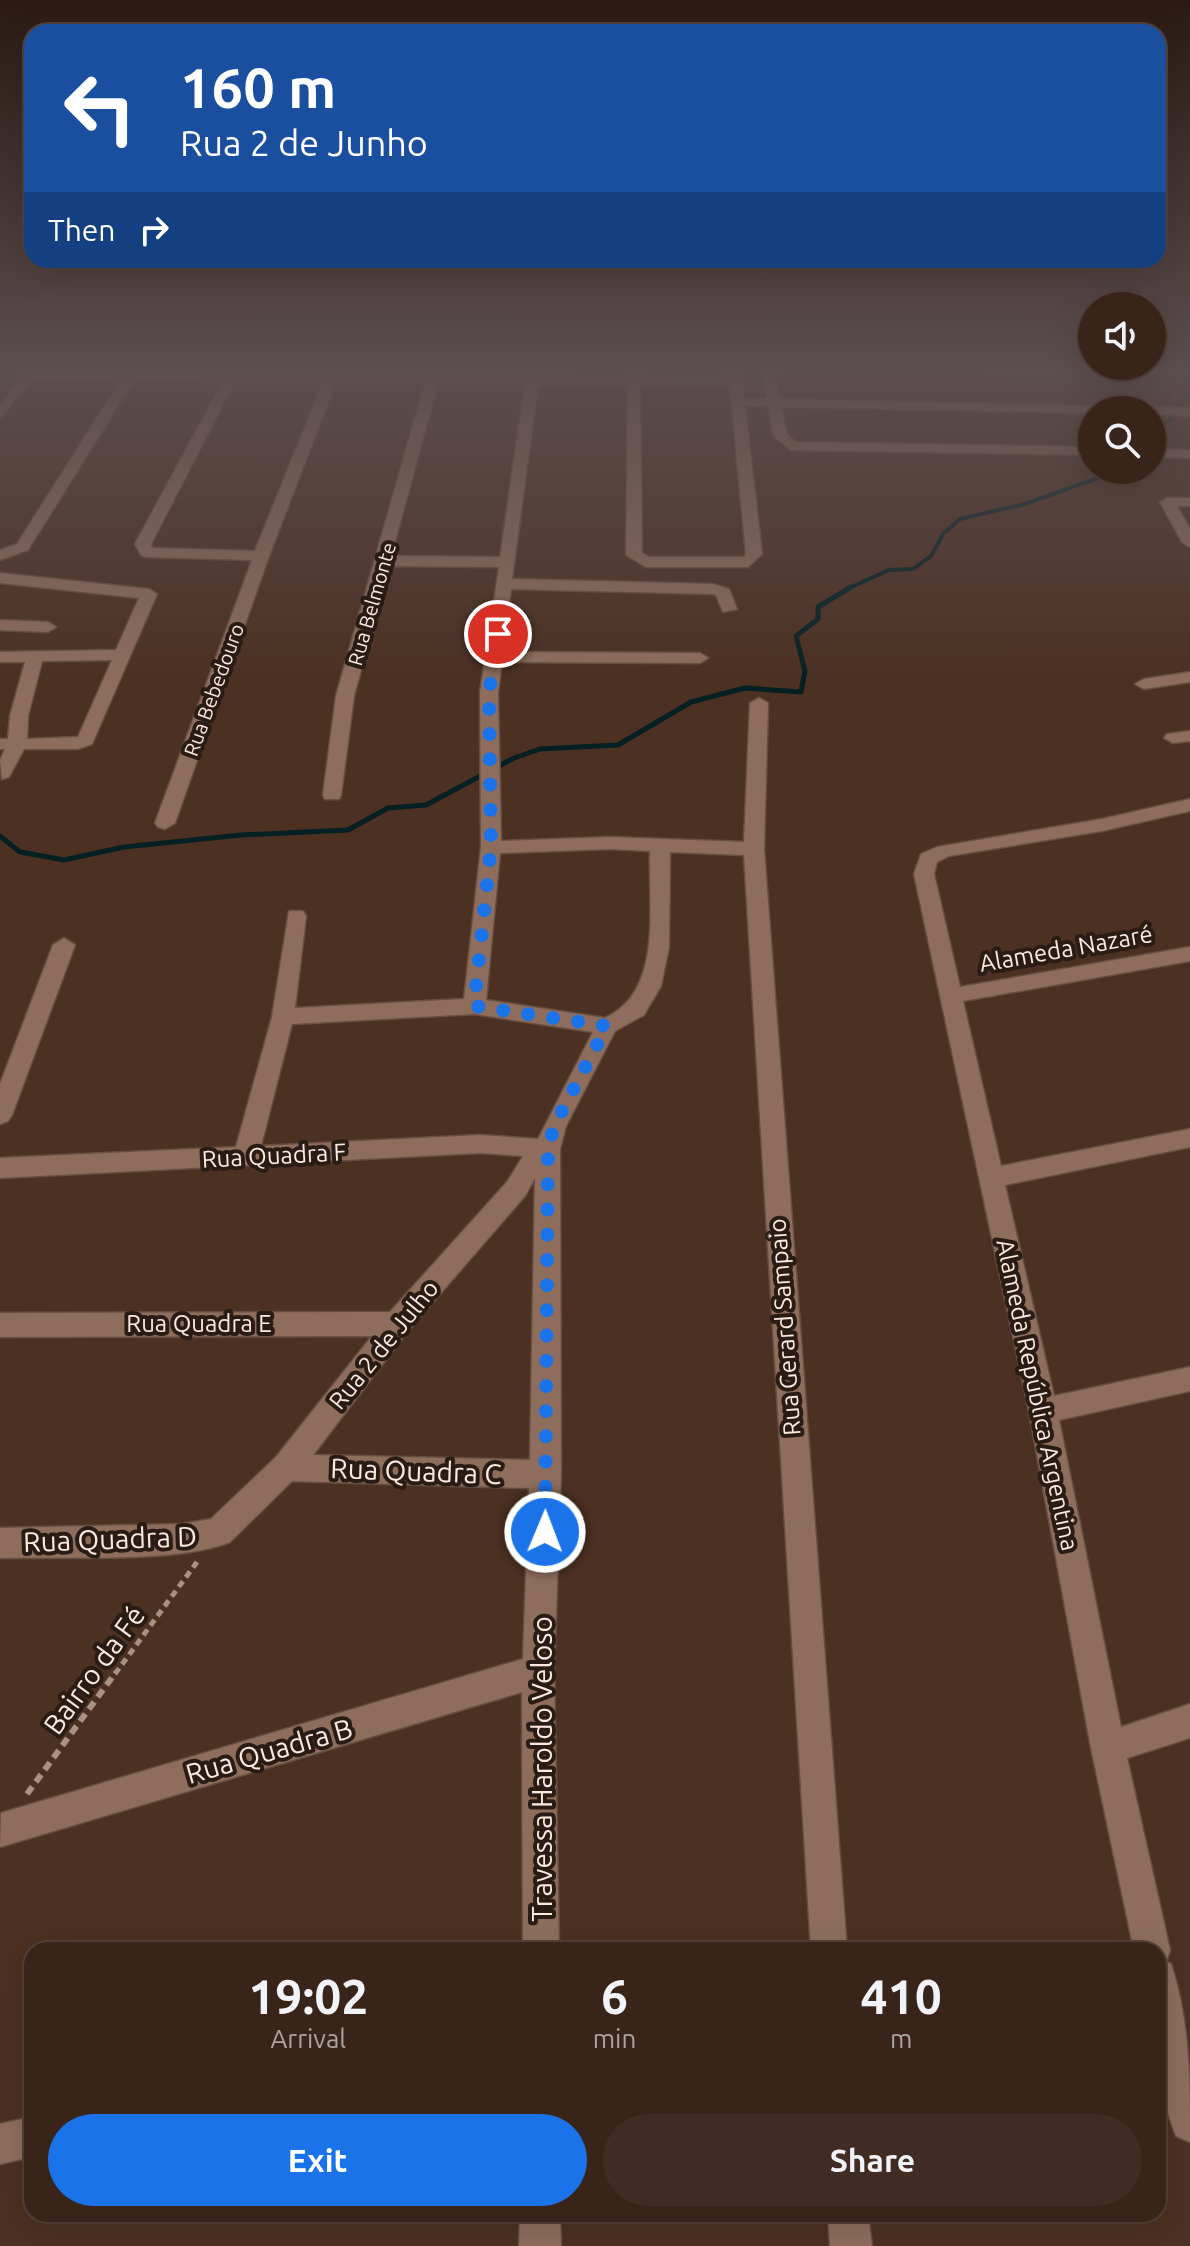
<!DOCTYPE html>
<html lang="en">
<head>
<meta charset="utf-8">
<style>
	:root { --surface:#39241a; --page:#402c23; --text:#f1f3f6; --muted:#aba4a2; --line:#534139; --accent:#1a73e8 }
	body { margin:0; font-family:Ubuntu,sans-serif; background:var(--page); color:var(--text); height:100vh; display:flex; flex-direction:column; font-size:30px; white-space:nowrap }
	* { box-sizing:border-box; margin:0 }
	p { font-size:26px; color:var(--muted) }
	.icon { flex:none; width:44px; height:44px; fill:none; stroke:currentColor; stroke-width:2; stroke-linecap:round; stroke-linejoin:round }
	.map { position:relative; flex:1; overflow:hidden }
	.details { position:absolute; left:24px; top:1942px; width:1142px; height:280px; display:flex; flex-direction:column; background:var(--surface); border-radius:24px; box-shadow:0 8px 32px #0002,0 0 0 2px var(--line) }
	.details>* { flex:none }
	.guide { position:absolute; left:24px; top:24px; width:1142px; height:244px; border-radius:24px; box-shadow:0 8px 32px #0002,0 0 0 2px var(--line); background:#1a4fa0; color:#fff; overflow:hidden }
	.controls { position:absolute; left:1078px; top:292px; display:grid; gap:16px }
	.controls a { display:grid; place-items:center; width:88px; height:88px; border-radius:50%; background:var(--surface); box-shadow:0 8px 32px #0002,0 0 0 2px var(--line); font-size:40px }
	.pin { position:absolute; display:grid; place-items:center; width:68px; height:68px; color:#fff; margin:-34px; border:4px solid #fff; border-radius:50%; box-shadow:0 2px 8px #0007 }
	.me { position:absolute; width:88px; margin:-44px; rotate:1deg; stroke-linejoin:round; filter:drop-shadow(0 0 6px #0008) }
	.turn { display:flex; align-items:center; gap:28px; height:168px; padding:0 24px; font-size:36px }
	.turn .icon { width:104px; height:104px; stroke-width:2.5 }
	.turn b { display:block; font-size:56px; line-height:68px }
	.then { display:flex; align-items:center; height:76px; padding:0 24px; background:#0003; gap:16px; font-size:30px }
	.eta { display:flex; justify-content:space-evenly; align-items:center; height:136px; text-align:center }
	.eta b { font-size:48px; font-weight:600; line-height:56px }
	.cta { display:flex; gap:16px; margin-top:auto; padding:16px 24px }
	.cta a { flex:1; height:92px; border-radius:48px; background:var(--accent); color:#fff; font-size:32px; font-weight:600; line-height:92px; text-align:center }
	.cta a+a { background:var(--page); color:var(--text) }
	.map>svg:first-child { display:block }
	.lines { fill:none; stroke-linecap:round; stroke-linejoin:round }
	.stream-far1 { stroke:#042023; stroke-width:4 }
	.stream { stroke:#042023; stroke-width:5 }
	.minor-casing { stroke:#664e41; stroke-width:3 }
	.path-far1 { stroke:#a99186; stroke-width:5; stroke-dasharray:7 5; stroke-linecap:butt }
	.path { stroke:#a99186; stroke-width:6; stroke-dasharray:9 6; stroke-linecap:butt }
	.minor { fill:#8e6d5d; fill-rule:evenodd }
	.route { stroke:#1a73e8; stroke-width:14; stroke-dasharray:0 25.2 }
	.labels { text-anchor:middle; stroke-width:8; stroke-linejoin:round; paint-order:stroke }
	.far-street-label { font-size:20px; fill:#fce9e0; stroke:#291c15 }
	.street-label { font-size:24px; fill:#fce9e0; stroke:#291c15 }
	.near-street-label { font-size:28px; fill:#fce9e0; stroke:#291c15 }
</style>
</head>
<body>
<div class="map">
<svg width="1190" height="2246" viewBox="0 0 1190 2246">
	<rect width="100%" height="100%" fill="#4c3022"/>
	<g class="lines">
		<g class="stream-far1">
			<path d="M1152 432 1168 421 1190 394"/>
			<path d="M847 589 889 570 913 569 931 556 943 534 960 519 1025 504 1100 477 1106 470"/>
		</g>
		<path class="stream" d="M0 836 20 852 64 860 124 847 241 835 348 830 388 808 426 805 514 758 540 749 618 745 691 702 745 688 801 692 805 671 796 636 818 619V607L851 587"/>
		<g class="minor-casing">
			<g id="minor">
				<path d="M28 368 126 372 129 368H141L138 372 227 373 230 368H242L239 374 326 375 329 368H341L339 375 428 376 430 368H442L440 376 526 377 528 368H540L539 377 628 378V368H640V378L729 379 728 368H740L744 398 767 399 763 374 766 368H778L775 374 780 399 1190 408V416L1152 414V410H1092V413L781 407 787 434 795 442 1092 447V455L791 450 773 435 768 406H745L762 554 748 567H646L626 555 628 386 538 385 512 579 713 584 729 589 737 609 723 612 716 595 712 594 511 589 503 652 700 653 708 658 700 663 502 662 498 692 501 841 610 837 744 842 750 703 759 698 768 703 764 849 847 1950H811L744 855 670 852 669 947 661 986 644 1015 615 1031 566 1126 560 1149 561 1474 554 1671 559 1950H523L522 1692 0 1847 1 1813 523 1659 529 1488 292 1481 230 1542C175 1564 62 1556 0 1558V1528L182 1524 211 1519 276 1457 372 1336 0 1337V1313L390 1312 507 1182 523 1156 480 1153 0 1178V1158L236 1147 272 1017 289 911H303L306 916 295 1008 464 999 481 847 480 692 499 567 389 566 354 696 341 795 339 799H325L323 795 336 696 425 383 336 382 269 556 175 823 165 829 158 827 155 823 252 560 146 557 141 555 135 544 223 381 134 380 28 550 0 560V550L17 544 121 380 33 379 0 418V405ZM235 381 323 382 255 551 152 548 151 544ZM438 383 525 384 500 557 391 556ZM640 386 730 387 746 554 744 557H649L642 553ZM610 849 650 851C648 905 664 991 605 1018L486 1000 500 853ZM474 1014 593 1032 538 1139 480 1135 261 1146 292 1024ZM535 1178 530 1460 313 1455 407 1332 525 1196Z"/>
				<path d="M983 368H1190V376L989 372Z"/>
				<path d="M1152 449 1190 450V458L1152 457Z"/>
				<path d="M1167 498H1190V506H1177L1190 529V547L1182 542 1160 502Z"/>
				<path d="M0 573 149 589 157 594 92 744 78 749H24L9 777 2 779 0 760 5 749H0V739H8L10 716 25 662H0V652L116 650 139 598 0 583ZM112 660 78 737 27 739 28 716 42 661Z"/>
				<path d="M0 620 48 622 56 627 48 632 0 630Z"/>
				<path d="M1190 672V682L1144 689 1135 684 1144 679Z"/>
				<path d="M1190 731V741L1173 743 1164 738 1167 734Z"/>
				<path d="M1190 799V811L1102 831 949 856 937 862 934 874 960 987 1190 947V961L963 1001 1001 1166 1190 1129V1147L1005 1185 1054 1396 1190 1367V1391L1059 1420 1121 1727 1190 1704V1738L1127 1758 1170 1950 1166 1962 1171 1964C1190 2021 1190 2082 1190 2142L1176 2136C1152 2077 1158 2012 1158 1950H1134L1091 1748 1029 1411 914 874 921 854 937 847 1102 819Z"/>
				<path d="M64 938 75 945 12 1115 8 1121 0 1124V1084L53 945Z"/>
				<path d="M32 2117V2157L0 2164V2124Z"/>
				<path d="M520 2214H560L561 2246H519Z"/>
				<path d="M828 2214H868L872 2246H830Z"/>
			</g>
		</g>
		<path class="path-far1" d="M115 1674 197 1562"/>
		<path class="path" d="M27 1794 116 1672"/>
		<use href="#minor" class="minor"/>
	</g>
	<linearGradient id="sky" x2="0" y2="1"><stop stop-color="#2a1a13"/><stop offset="0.54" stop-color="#5b4e4f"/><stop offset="1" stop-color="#5b4e4f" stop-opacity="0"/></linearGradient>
	<rect width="1190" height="683" fill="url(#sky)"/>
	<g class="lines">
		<path class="route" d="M498 634 489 692 491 847 474 1006 607 1026 554 1126 548 1149 545 1532"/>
	</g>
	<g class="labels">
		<g class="far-street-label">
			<text transform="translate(372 604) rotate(-74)" y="7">Rua Belmonte</text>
			<text transform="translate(214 690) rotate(-70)" y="7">Rua Bebedouro</text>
		</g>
		<g class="street-label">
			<text transform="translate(1066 949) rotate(-10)" y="8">Alameda Nazaré</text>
			<text transform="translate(274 1156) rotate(-3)" y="8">Rua Quadra F</text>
			<text x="199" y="1332">Rua Quadra E</text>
			<text transform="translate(785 1327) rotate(-94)" y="8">Rua Gerard Sampaio</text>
			<text transform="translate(384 1345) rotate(-51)" y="8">Rua 2 de Julho</text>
			<text transform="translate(1037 1395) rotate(78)" y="8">Alameda República Argentina</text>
		</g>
		<g class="near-street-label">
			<text transform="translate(416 1471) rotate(2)" y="10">Rua Quadra C</text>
			<text transform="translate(110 1539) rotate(-2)" y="10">Rua Quadra D</text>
			<text transform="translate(94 1670) rotate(-54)" y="10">Bairro da Fé</text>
			<text transform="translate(269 1751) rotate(-16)" y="10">Rua Quadra B</text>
			<text transform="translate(542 1769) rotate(-90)" y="10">Travessa Haroldo Veloso</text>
		</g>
	</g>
</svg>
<div class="controls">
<a><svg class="icon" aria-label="sound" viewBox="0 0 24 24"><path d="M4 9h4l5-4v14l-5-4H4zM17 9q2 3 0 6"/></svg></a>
<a><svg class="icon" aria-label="search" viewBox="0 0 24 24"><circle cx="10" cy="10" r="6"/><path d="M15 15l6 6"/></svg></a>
</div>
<div class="pin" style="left:498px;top:634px;background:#d93025"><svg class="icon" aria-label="arrive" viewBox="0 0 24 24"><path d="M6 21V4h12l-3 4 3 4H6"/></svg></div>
<svg class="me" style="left:545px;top:1532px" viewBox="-20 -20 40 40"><circle r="17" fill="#1a73e8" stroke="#fff" stroke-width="3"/><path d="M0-11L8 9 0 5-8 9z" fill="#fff"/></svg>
<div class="guide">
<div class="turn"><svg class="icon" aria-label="left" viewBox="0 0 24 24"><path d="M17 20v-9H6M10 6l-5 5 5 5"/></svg><div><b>160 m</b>Rua 2 de Junho</div></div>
<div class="then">Then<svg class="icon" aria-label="right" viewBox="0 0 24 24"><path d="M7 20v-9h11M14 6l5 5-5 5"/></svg></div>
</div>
<section class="details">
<div class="eta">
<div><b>19:02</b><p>Arrival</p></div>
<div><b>6</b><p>min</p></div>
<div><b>410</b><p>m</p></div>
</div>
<div class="cta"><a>Exit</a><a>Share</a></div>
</section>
</div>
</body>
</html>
